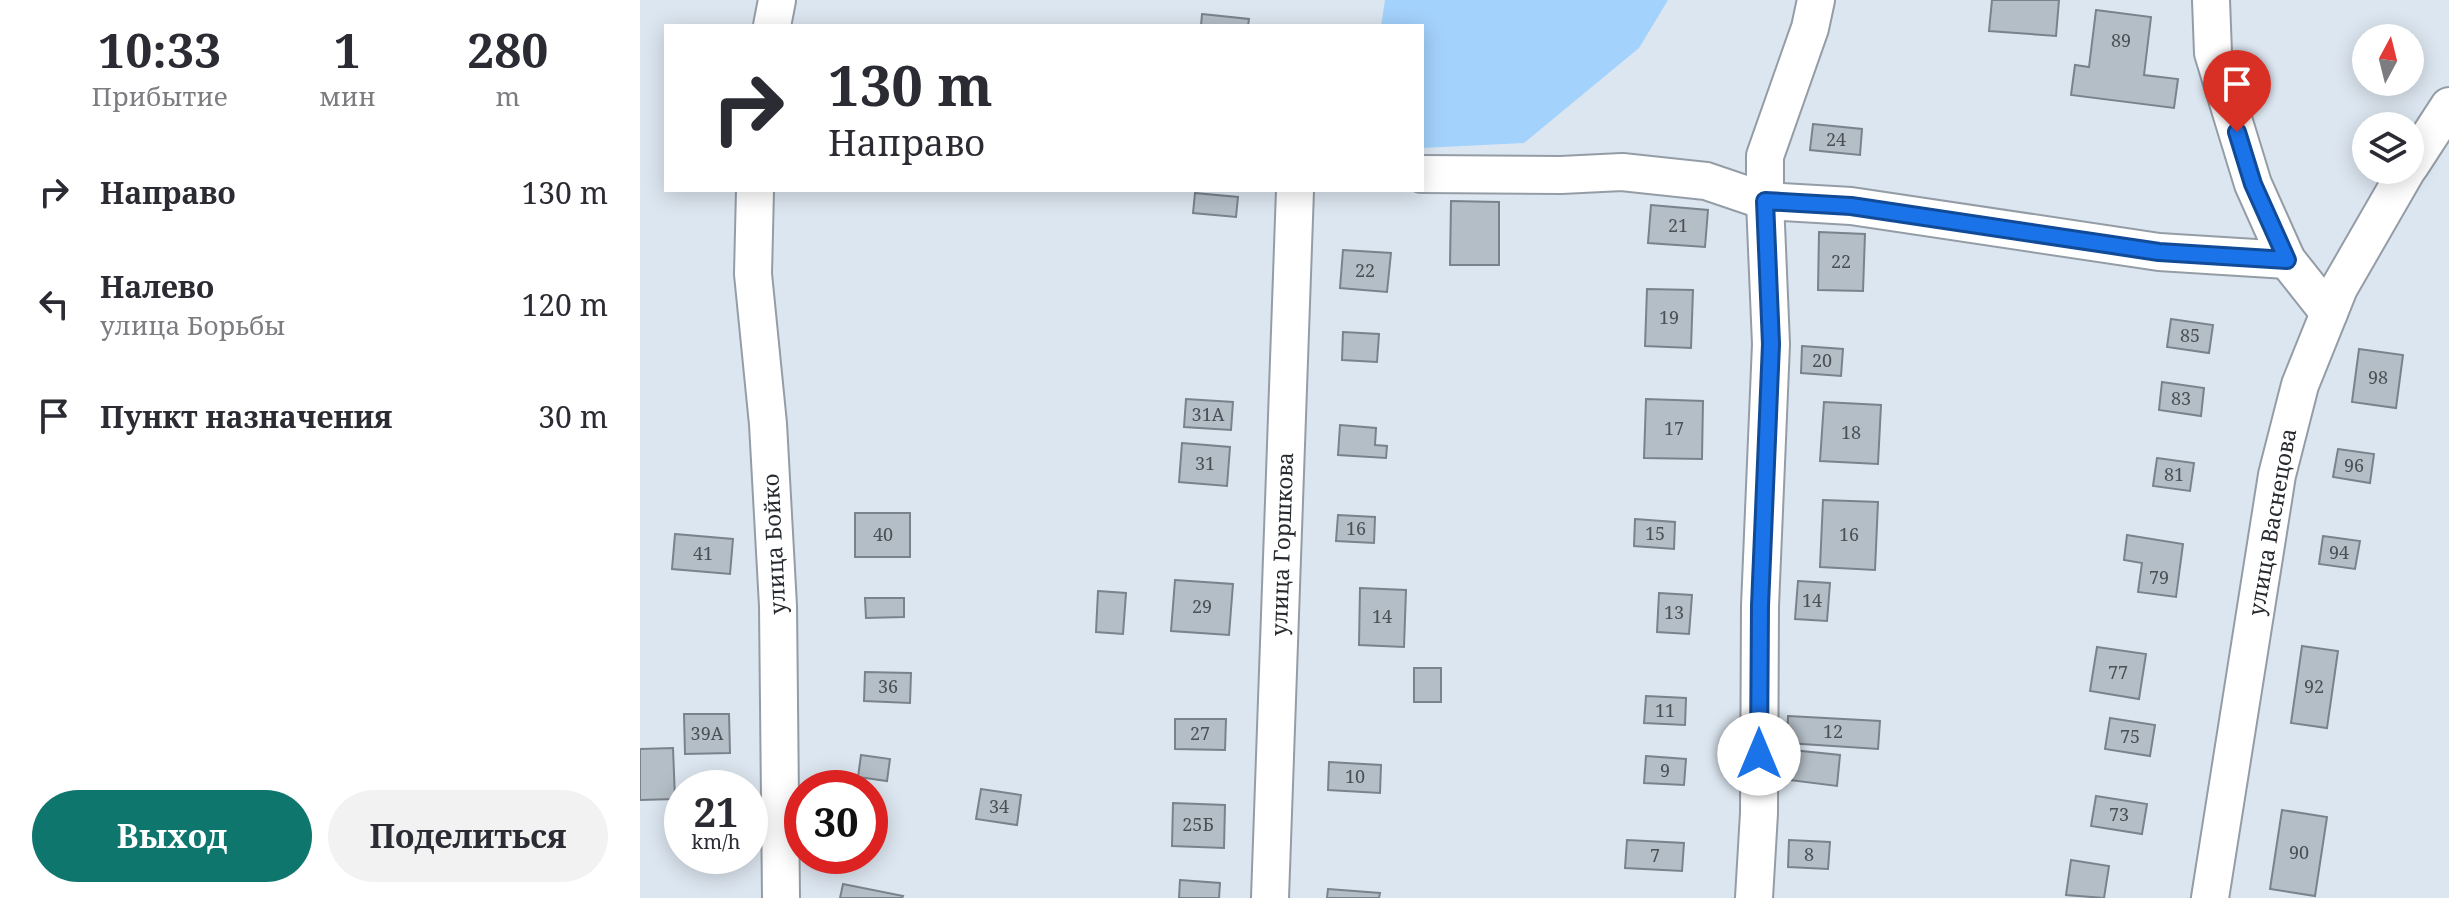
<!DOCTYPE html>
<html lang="ru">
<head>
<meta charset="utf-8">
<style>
	:root { --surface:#fff; --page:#f2f2f3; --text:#2b2b33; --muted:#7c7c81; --accent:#0f766e }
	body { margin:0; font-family:"Noto Serif",serif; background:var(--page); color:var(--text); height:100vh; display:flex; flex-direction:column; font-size:30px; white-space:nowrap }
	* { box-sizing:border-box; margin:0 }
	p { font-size:26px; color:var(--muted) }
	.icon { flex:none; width:44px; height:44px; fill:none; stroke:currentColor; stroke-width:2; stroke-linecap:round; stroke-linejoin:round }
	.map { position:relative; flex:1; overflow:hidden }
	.panel { display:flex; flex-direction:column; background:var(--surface); width:640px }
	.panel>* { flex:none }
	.guide { position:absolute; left:24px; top:24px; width:760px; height:168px; border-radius:0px; box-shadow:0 4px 20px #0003; background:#fff; color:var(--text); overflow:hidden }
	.needle { width:52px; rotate:7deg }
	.controls { position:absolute; left:1712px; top:24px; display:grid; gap:16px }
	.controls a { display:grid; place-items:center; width:72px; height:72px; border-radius:50%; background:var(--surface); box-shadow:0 4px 20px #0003; font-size:40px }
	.speed { position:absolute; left:24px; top:770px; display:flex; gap:16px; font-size:40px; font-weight:700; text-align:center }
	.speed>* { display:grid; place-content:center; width:104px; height:104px; border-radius:50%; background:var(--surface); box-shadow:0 4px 20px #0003; line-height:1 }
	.speed small { font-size:20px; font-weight:400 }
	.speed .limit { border:12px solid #d22; background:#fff; color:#111 }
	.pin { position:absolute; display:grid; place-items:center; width:68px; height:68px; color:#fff; margin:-82px -34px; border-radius:50% 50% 50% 0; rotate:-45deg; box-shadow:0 0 8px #0007 }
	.pin .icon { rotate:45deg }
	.me { position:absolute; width:88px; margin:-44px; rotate:0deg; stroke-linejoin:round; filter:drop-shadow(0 0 6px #0008) }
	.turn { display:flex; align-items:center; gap:28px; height:168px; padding:0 32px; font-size:36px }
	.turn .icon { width:104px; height:104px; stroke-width:2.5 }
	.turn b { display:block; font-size:56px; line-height:68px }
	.eta { display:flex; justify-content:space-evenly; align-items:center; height:136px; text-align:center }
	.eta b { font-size:48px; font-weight:700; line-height:56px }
	.action { display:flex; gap:16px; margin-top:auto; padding:16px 32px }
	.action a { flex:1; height:92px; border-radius:48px; background:var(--accent); color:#fff; font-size:32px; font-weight:700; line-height:92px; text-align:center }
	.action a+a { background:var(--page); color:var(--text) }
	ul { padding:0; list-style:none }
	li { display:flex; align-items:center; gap:24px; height:112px; padding:0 32px }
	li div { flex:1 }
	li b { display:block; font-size:30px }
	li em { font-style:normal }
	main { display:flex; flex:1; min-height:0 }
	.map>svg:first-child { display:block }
	.green { fill:#a3d2fc }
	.building { fill:#b4bec7; stroke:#7a838b; stroke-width:2 }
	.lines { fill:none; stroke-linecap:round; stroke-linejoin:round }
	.minor-casing { stroke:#949da6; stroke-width:40 }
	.minor { stroke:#fff; stroke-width:36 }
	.route-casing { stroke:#114b97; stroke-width:20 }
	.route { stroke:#1a73e8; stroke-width:14 }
	.labels { text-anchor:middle; stroke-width:7; stroke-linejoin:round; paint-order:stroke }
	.number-label { font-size:18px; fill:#4a5055 }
	.street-label { font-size:22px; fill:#272b2f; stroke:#fff }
</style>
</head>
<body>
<main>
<section class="panel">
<div class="eta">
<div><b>10:33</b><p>Прибытие</p></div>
<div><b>1</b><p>мин</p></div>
<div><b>280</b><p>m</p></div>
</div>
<ul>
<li><svg class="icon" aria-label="right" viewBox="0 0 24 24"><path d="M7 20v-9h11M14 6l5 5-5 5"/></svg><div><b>Направо</b></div><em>130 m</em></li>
<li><svg class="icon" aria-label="left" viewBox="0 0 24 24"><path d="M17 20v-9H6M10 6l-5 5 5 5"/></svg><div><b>Налево</b><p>улица Борьбы</p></div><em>120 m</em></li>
<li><svg class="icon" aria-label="arrive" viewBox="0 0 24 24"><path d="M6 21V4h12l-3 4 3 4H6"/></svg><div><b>Пункт назначения</b></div><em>30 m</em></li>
</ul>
<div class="action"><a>Выход</a><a>Поделиться</a></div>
</section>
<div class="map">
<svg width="1809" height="898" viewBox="0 0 1809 898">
	<rect width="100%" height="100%" fill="#dce6f0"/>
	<path class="green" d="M745 0H1028L999 48 884 143 782 148V26H741Z"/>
	<g class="building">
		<path d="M1352 0H1419L1416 36 1349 31Z"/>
		<path d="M1456 10 1511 17 1504 75 1538 79 1534 108 1431 95 1435 65 1449 67Z"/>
		<path d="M562 14 609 19 608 26H561Z"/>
		<path d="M1173 124 1222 129 1220 155 1170 150Z"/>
		<path d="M555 193 598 197 596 217 553 213Z"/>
		<path d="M811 201 859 202V265H810Z"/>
		<path d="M1011 205 1068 210 1065 247 1008 243Z"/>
		<path d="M1179 232 1225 234 1223 291 1178 290Z"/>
		<path d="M703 250 751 253 747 292 700 288Z"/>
		<path d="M1007 289 1053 290 1051 348 1005 346Z"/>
		<path d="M1531 319 1573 325 1569 353 1527 347Z"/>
		<path d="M703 332 739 334 737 362 702 360Z"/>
		<path d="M1162 346 1203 349 1201 376 1161 373Z"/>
		<path d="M1719 349 1763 355 1756 408 1712 402Z"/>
		<path d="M1522 382 1564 388 1561 416 1519 410Z"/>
		<path d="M546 399 593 402 591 430 544 427Z"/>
		<path d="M1006 399 1063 401 1062 459 1004 458Z"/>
		<path d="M1184 402 1241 405 1238 464 1180 461Z"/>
		<path d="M700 425 736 428 735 445 747 446 746 458 698 455Z"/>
		<path d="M542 443 590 447 587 486 539 482Z"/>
		<path d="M1698 449 1734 454 1730 483 1693 477Z"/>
		<path d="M1517 458 1554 463 1550 491 1513 486Z"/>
		<path d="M1183 500 1238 502 1235 570 1180 567Z"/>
		<rect x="215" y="513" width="55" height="44"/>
		<path d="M698 515 735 517 734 543 696 541Z"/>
		<path d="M995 519 1035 522 1034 549 994 546Z"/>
		<path d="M35 534 93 539 90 574 32 569Z"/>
		<path d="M1487 535 1543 544 1536 597 1498 592 1502 563 1484 560Z"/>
		<path d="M1683 536 1720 541 1715 569 1679 564Z"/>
		<path d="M535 580 593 584 589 635 531 631Z"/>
		<path d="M1158 581 1190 583 1187 621 1155 619Z"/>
		<path d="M720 588 766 590 764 647 719 645Z"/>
		<path d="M458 591 486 593 483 634 456 632Z"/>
		<path d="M1019 593 1052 595 1049 634 1017 632Z"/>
		<path d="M225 598H264V617L226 618Z"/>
		<path d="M1662 646 1698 651 1687 728 1651 723Z"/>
		<path d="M1457 647 1506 654 1499 699 1450 691Z"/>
		<rect x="774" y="668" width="27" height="34"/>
		<path d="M225 672 271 673 270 703 224 701Z"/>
		<path d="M1006 696 1046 698 1045 725 1004 723Z"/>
		<path d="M44 714H89L90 753 45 754Z"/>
		<path d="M1148 716 1240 721 1238 749 1147 743Z"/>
		<path d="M1470 718 1515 725 1510 756 1465 749Z"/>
		<path d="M535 719H586L585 750 535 749Z"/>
		<path d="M33 748 35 799 0 800V749Z"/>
		<path d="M1152 750 1200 755 1197 786 1149 780Z"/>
		<path d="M221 755 250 759 247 781 218 777Z"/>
		<path d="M1006 756 1046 759 1044 785 1004 783Z"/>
		<path d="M689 762 741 765 740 793 688 790Z"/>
		<path d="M341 789 381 795 377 825 336 819Z"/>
		<path d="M1456 796 1507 804 1502 834 1451 826Z"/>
		<path d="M533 803 585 805 584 848 532 846Z"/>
		<path d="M1642 810 1687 817 1675 896 1630 889Z"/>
		<path d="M987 840 1044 843 1042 871 985 868Z"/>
		<path d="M1149 840 1190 842 1188 869 1148 867Z"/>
		<path d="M1431 860 1469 866 1464 898 1426 895Z"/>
		<path d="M540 880 580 883 579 898H539Z"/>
		<path d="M203 884 263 896 262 898H200Z"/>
		<path d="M688 889 740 893 739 898H687Z"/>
	</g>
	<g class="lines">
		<g class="minor-casing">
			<g id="minor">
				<path d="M1571 0 1573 53 1613 184 1647 260 1689 313"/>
				<path d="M132 26 137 0"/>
				<path d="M1770 166 1809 106"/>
				<path d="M782 174 921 175 982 172 1066 181 1125 201 1211 206 1519 252 1647 260"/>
				<path d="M115 190 113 274 128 424 138 606 141 898"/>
				<path d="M630 898 655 190"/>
				<path d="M1114 898 1119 813 1120 606 1131 344 1125 201V156L1170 28 1176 0"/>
				<path d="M1570 898 1637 475 1660 385 1699 288 1767 170"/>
			</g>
		</g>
		<use href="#minor" class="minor"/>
	</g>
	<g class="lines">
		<g class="route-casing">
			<path id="route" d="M1119 754 1120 606 1131 344 1125 201 1211 206 1519 252 1647 260 1613 184 1597 132"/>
		</g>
		<use href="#route" class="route"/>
	</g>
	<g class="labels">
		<g class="number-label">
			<text x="1481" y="47">89</text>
			<text x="1196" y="146">24</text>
			<text x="1038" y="232">21</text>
			<text x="1201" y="268">22</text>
			<text x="725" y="277">22</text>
			<text x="1029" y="324">19</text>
			<text x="1550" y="342">85</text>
			<text x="1182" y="367">20</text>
			<text x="1738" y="384">98</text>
			<text x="1541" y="405">83</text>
			<text x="568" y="421">31А</text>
			<text x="1034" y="435">17</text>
			<text x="1211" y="439">18</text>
			<text x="565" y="470">31</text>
			<text x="1714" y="472">96</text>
			<text x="1534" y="481">81</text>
			<text x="716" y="535">16</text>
			<text x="1015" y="540">15</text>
			<text x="243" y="541">40</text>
			<text x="1209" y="541">16</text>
			<text x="1699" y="559">94</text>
			<text x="63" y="560">41</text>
			<text x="1519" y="584">79</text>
			<text x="1172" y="607">14</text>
			<text x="562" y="613">29</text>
			<text x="1034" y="619">13</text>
			<text x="742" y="623">14</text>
			<text x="1478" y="679">77</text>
			<text x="248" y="693">36</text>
			<text x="1674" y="693">92</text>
			<text x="1025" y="717">11</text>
			<text x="1193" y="738">12</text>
			<text x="67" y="740">39А</text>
			<text x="560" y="740">27</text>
			<text x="1490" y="743">75</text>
			<text x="1025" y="777">9</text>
			<text x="715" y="783">10</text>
			<text x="359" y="813">34</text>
			<text x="1479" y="821">73</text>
			<text x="558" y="831">25Б</text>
			<text x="1659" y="859">90</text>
			<text x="1169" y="861">8</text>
			<text x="1015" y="862">7</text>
		</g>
		<g class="street-label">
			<text transform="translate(1632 522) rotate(-80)" y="8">улица Васнецова</text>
			<text transform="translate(134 544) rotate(-93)" y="8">улица Бойко</text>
			<text transform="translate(642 544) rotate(-88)" y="8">улица Горшкова</text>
		</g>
	</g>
</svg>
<div class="controls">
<a><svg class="needle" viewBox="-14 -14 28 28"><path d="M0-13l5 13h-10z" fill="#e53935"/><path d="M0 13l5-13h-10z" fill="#7c7c81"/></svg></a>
<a><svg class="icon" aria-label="layers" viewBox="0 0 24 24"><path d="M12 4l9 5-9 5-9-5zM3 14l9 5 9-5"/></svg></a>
</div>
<div class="speed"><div>21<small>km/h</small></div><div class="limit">30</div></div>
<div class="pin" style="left:1597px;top:132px;background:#d93025"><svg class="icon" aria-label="arrive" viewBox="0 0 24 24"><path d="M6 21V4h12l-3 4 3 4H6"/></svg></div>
<svg class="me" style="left:1119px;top:754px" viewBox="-20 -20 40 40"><circle r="19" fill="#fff"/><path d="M0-13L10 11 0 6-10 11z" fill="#1a73e8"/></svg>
<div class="guide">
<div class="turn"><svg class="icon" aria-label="right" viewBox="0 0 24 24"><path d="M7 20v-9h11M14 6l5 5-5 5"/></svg><div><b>130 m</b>Направо</div></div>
</div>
</div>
</main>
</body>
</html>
